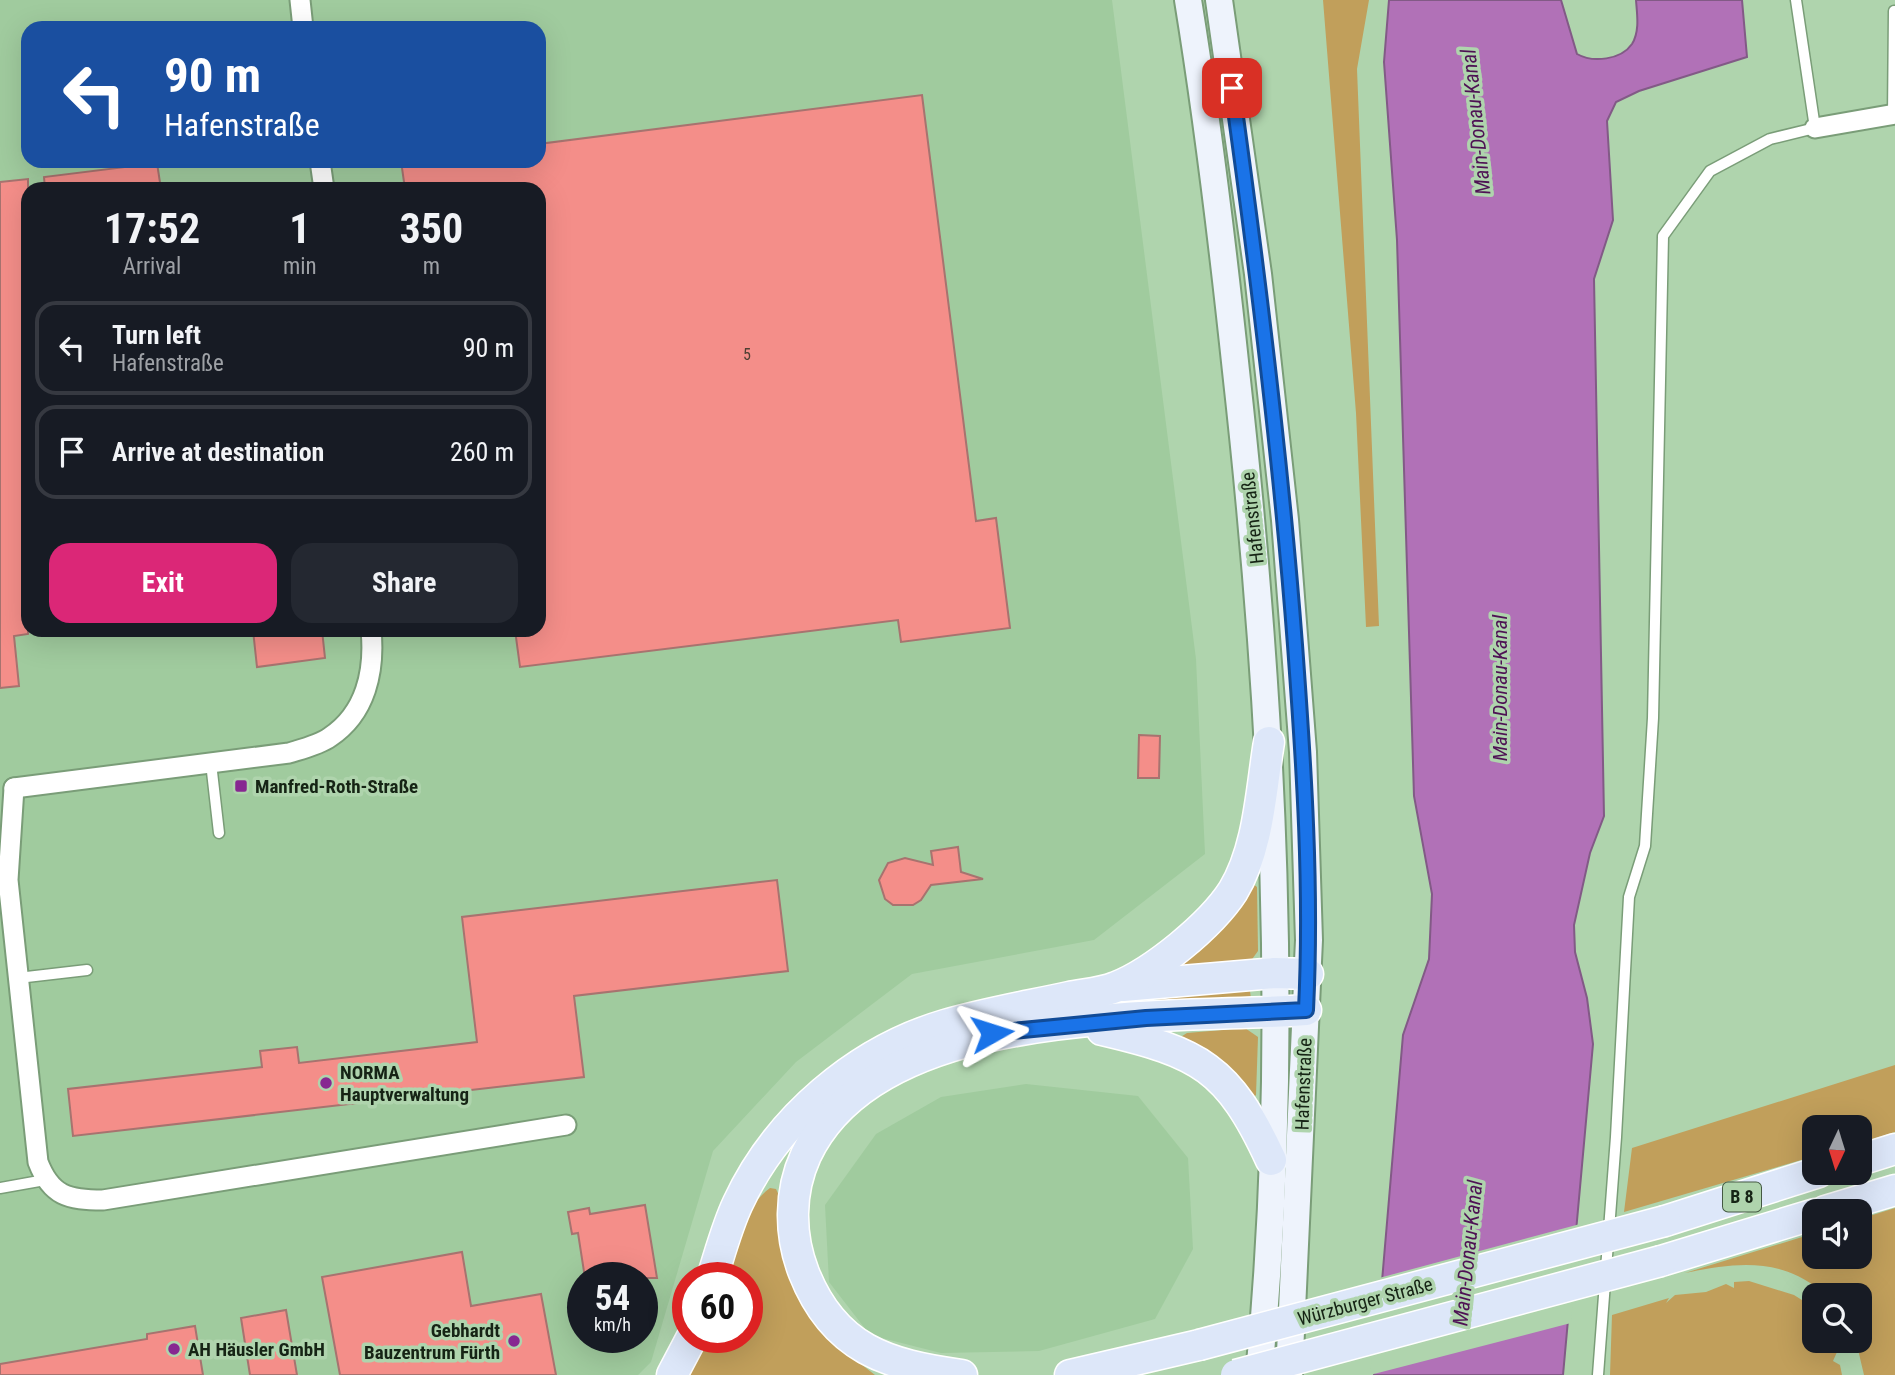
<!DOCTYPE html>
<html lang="en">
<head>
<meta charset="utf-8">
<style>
	:root { --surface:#171b24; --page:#242831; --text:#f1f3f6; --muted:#9ea1a6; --line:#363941; --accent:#db2777 }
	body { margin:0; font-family:"Roboto Condensed",sans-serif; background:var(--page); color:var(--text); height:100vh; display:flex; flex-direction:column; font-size:26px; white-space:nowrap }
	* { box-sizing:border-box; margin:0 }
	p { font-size:23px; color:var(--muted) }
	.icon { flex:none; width:38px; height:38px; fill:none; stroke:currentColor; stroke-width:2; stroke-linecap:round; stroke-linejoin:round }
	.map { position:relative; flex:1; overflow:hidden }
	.sheet { position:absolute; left:21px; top:182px; width:525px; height:455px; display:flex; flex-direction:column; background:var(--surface); border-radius:21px; box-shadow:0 7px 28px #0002 }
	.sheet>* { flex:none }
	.banner { position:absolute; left:21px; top:21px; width:525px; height:147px; border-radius:21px; box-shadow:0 7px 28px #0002; background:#1a4fa0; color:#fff; overflow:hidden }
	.needle { width:46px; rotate:184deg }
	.tools { position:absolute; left:1802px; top:1115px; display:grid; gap:14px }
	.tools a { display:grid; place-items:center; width:70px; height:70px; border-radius:14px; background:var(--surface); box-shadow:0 7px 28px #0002; font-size:35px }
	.speed { position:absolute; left:567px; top:1262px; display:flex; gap:14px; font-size:35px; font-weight:700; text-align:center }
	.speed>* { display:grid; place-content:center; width:91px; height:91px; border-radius:50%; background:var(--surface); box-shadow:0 7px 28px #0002; line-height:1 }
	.speed small { font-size:18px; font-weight:400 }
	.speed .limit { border:10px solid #d22; background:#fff; color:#111 }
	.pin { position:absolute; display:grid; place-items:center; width:60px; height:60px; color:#fff; margin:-30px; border-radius:14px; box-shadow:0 4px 10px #0006 }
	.me { position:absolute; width:77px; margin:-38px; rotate:84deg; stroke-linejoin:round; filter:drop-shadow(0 0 5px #0008) }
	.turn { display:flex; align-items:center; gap:24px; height:147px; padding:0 28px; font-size:32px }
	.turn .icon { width:91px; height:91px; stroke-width:2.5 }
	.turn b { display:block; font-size:49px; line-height:60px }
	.eta { display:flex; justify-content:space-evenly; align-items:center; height:119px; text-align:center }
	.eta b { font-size:42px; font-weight:700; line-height:49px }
	.cta { display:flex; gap:14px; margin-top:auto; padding:14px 28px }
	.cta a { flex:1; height:80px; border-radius:21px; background:var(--accent); color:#fff; font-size:28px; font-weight:700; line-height:80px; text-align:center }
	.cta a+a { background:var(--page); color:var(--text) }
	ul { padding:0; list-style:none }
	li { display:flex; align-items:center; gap:21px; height:94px; margin:0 14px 10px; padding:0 14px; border:4px solid var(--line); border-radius:21px }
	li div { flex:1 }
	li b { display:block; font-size:26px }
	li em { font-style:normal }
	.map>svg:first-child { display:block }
	.built { fill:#a0cb9e; fill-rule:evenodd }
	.green { fill:#c19f5b }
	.water { fill:#b171b7; stroke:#825a86; stroke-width:2 }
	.pier { fill:#afd4ad }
	.building { fill:#f48e89; stroke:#a7736f; stroke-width:2 }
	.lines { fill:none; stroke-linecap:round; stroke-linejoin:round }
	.service-casing { stroke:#7a9d78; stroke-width:13 }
	.minor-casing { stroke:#7a9d78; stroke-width:23 }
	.secondary-casing { stroke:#7a9d78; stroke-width:30 }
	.primary-casing { stroke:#fff; stroke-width:33 }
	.service { stroke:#fff; stroke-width:10 }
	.minor { stroke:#fff; stroke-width:19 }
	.secondary { stroke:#eef3fc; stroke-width:26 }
	.primary { stroke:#dde7f9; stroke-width:30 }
	.primary-bridge-casing { stroke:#fff; stroke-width:33; stroke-linecap:butt }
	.primary-bridge { stroke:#dde7f9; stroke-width:30 }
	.route-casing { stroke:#114b97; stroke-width:18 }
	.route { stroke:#1a73e8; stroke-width:12 }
	.poi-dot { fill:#872791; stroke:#afd4ad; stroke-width:2.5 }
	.labels { text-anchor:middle; stroke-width:7; stroke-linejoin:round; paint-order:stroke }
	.number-label { font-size:16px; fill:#4e3e32 }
	.shield { fill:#afd4ad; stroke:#445943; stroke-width:2 }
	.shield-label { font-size:18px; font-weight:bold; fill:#162415 }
	.street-label { font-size:19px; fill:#162415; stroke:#afd4ad }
	.poi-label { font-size:19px; font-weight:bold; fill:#162415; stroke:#afd4ad; text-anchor:start }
	.water-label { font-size:21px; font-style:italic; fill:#4e1254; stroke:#afd4ad }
</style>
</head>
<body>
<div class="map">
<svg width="1895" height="1375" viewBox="0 0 1895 1375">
	<rect width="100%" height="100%" fill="#afd4ad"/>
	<g class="built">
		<path d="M0 0H1112L1196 659 1205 854 1094 940 912 974 796 1062 713 1151 651 1362 638 1375H0ZM28 28H539V161H28ZM28 189H539V630H28ZM583 1278H642V1337H583Z"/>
		<path d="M1026 1084 1138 1096 1188 1158 1193 1249 1155 1319 1039 1351 941 1353 870 1335 829 1282 825 1205 876 1134 941 1097Z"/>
	</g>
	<g class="green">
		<path d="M1323 0H1369L1357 69 1379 626 1366 627 1356 413Z"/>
		<path d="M1253 884 1257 887 1258 951 1250 962 1179 973 1175 961Z"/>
		<path d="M1221 990 1250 991 1251 999 1143 1010 1142 1002Z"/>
		<path d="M1245 1028 1258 1037 1256 1095 1252 1099 1179 1038 1187 1033Z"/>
		<path d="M1895 1065V1132L1860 1143V1127H1815V1156L1624 1212 1632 1148Z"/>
		<path d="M770 1188 776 1189C785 1207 778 1223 782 1242 795 1304 826 1337 875 1375H685L703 1337H747V1278L722 1277C733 1248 744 1207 770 1188Z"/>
		<path d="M1895 1208V1375H1864L1856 1341 1860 1340V1295H1826C1783 1257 1738 1262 1685 1273L1815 1233V1256H1860V1219Z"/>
		<path d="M1749 1281 1794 1295 1813 1307 1815 1340 1833 1341 1837 1352 1833 1361 1840 1365 1842 1375H1610L1612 1315 1669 1298 1666 1303 1675 1295 1706 1292 1726 1284 1734 1288V1282Z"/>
	</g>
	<path class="water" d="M1389 0H1561L1577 54C1593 63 1621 60 1632 44 1640 31 1637 14 1636 0H1742L1747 57 1639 91 1616 102 1607 121 1613 220 1594 279 1604 816 1590 853 1574 925 1575 952 1587 998 1593 1044 1563 1375H1374L1403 1035 1429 959 1432 894 1414 796 1397 240 1384 62Z"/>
	<path class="pier" d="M1580 1224 1571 1323 1370 1375 1379 1278Z"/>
	<g class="building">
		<path d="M922 95 976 521 996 518 1010 628 901 642 898 620 520 667 515 630H539V189H405L401 161H539V144Z"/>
		<path d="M157 163 161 189H45L44 177Z"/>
		<path d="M28 179V634L14 636 19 686 0 688V182Z"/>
		<path d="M253 630H322L325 658 257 667Z"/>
		<path d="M1139 735 1160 736 1159 778H1138Z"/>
		<path d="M958 847 961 872 983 879 931 885 921 900 913 905H893L885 899 879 880 888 863 905 858 933 865 931 851Z"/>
		<path d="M777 880 788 971 574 996 584 1077 73 1136 68 1089 262 1067 260 1051 297 1047 299 1063 477 1042 462 917Z"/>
		<path d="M645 1205 657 1278H585L578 1233 572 1234 568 1212 589 1208 590 1214Z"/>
		<path d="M462 1252 471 1306 541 1294 556 1375H340L322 1277Z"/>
		<path d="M286 1310 297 1375H250L241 1318Z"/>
		<path d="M195 1326 203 1375H0V1364L147 1339V1334Z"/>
	</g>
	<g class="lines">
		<g class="service-casing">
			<g id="service">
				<path d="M1893 115 1894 11"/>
				<path d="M211 763 219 833"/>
				<path d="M18 978 87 970"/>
				<path d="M0 1188 45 1180"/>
				<path d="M1598 1375 1616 1137 1629 897 1645 846 1653 718 1663 236 1710 171 1770 139 1815 128 1796 0"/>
			</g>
		</g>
		<g class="minor-casing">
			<g id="minor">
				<path d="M300 0 303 28"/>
				<path d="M1815 128 1895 114"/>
				<path d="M320 161 324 189"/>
				<path d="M14 788 8 880 38 1162C51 1196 68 1200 103 1200L566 1125"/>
				<path d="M14 788 289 753C302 749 319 745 330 737 366 713 375 671 371 630"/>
			</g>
		</g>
		<g class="secondary-casing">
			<g id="secondary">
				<path d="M1188 0C1208 123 1223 248 1236 371 1273 704 1291 1041 1259 1375"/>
				<path d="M1219 0 1258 274 1285 520 1303 752 1309 940 1289 1375"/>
			</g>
		</g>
		<g class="primary-casing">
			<g id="primary">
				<path d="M1123 986 1275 973 1308 974"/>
				<path d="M1102 1030C1200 1053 1228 1067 1271 1160"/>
				<path d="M1860 1160 1895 1149"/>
				<path d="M1825 1211 1895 1190"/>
				<path d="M1665 1221 1819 1172"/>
				<path d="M1661 1261 1815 1214"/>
				<path d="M712 1278C720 1253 727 1226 738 1203 777 1119 857 1051 945 1025 986 1013 1028 1006 1069 997 1084 994 1102 993 1116 987 1154 972 1211 925 1233 891 1259 848 1261 791 1269 742"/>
				<path d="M672 1375 692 1337"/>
				<path d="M962 1375C887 1365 834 1349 804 1273 789 1235 789 1192 806 1155 879 1001 1163 1020 1306 1010"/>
				<path d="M1070 1375 1199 1345"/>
			</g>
		</g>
		<use href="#service" class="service"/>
		<use href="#minor" class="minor"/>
		<use href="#secondary" class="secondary"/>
		<use href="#primary" class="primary"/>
		<g class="primary-bridge-casing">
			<g id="primary-bridge">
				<path d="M1199 1345 1665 1221"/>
				<path d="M1236 1375 1661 1261"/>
			</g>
		</g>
		<use href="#primary-bridge" class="primary-bridge"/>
	</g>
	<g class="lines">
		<g class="route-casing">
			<path id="route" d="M992 1033 1146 1018 1306 1010C1312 888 1304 767 1295 645 1281 459 1258 274 1232 88"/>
		</g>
		<use href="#route" class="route"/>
	</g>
	<g class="poi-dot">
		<rect x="234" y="779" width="14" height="14" rx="3.5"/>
		<circle cx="326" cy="1083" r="7"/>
		<circle cx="514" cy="1341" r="7"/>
		<circle cx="174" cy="1349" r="7"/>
	</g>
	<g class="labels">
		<g class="number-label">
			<text x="747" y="360">5</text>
		</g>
		<rect class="shield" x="1723" y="1182.5" width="38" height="29" rx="5"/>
		<g class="shield-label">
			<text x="1742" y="1203">B 8</text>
		</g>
		<g class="street-label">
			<text transform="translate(1252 518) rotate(-96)" y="7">Hafenstraße</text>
			<text transform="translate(1303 1084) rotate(-88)" y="7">Hafenstraße</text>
			<text transform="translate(1365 1301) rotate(-15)" y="7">Würzburger Straße</text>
		</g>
		<g class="poi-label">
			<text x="255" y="793">Manfred-Roth-Straße</text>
			<text x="340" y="1079">NORMA<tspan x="340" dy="22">Hauptverwaltung</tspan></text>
			<text x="500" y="1337" text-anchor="end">Gebhardt<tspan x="500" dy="22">Bauzentrum Fürth</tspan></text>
			<text x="188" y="1356">AH Häusler GmbH</text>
		</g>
		<g class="water-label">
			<text transform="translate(1476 122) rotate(-96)" y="7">Main-Donau-Kanal</text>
			<text transform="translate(1500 688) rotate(-90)" y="7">Main-Donau-Kanal</text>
			<text transform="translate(1468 1253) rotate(-84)" y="7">Main-Donau-Kanal</text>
		</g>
	</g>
</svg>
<div class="tools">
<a><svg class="needle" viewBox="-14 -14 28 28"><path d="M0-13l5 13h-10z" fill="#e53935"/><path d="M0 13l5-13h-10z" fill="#9ea1a6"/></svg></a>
<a><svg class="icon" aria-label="sound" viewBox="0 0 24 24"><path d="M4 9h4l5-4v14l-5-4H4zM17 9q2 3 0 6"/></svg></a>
<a><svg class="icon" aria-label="search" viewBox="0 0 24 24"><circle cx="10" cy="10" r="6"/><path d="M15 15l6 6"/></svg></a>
</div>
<div class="speed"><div>54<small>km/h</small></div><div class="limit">60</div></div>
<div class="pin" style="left:1232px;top:88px;background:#d93025"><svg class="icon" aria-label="arrive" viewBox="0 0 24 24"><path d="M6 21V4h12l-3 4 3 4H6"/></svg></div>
<svg class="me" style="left:992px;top:1033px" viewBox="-20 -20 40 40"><path d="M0-17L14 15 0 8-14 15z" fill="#1a73e8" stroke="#fff" stroke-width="4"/></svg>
<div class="banner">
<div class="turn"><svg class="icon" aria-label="left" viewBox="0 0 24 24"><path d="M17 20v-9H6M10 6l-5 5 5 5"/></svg><div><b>90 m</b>Hafenstraße</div></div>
</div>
<section class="sheet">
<div class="eta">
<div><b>17:52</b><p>Arrival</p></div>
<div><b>1</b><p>min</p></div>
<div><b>350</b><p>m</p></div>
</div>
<ul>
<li><svg class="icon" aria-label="left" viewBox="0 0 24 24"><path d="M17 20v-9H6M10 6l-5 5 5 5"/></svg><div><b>Turn left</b><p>Hafenstraße</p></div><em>90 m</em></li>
<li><svg class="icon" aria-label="arrive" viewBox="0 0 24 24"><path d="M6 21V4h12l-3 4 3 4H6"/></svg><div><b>Arrive at destination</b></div><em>260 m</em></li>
</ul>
<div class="cta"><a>Exit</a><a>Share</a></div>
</section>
</div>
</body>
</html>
